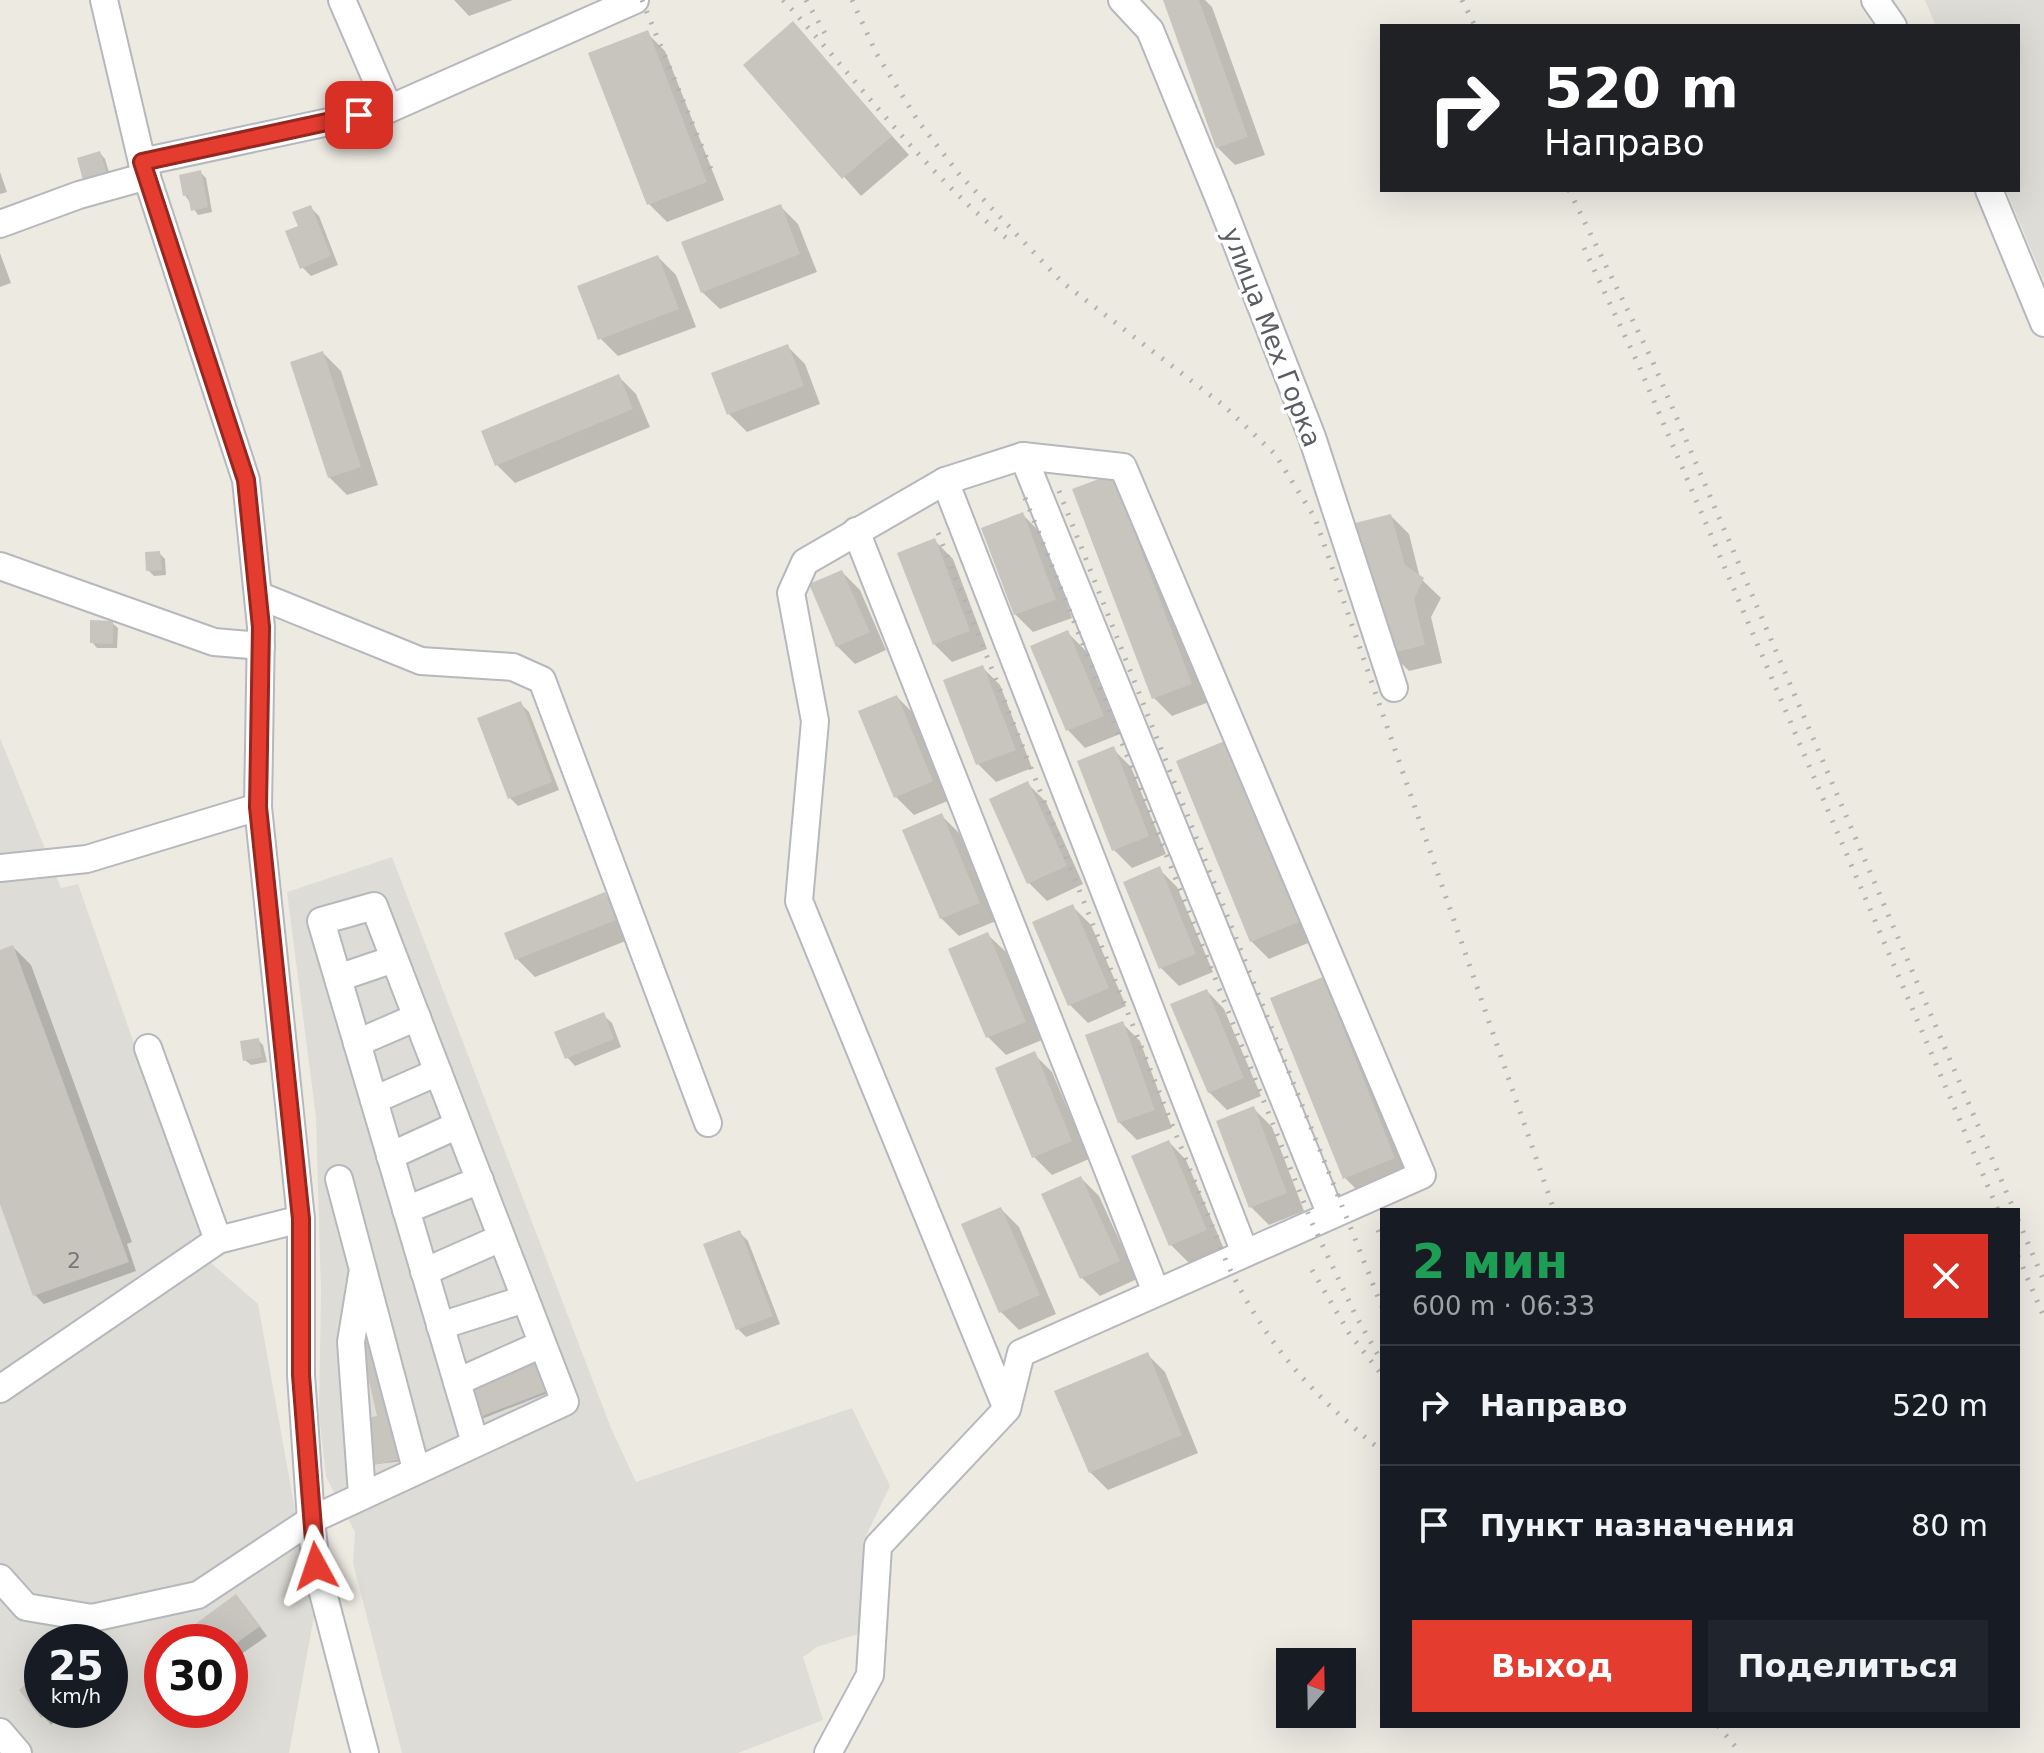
<!DOCTYPE html>
<html lang="ru">
<head>
<meta charset="utf-8">
<style>
	:root { --surface:#171b24; --page:#20242c; --text:#f1f3f6; --muted:#9ea1a6; --line:#363941; --accent:#e53c30 }
	body { margin:0; font-family:"DejaVu Sans",sans-serif; background:var(--page); color:var(--text); height:100vh; display:flex; flex-direction:column; font-size:30px; white-space:nowrap }
	* { box-sizing:border-box; margin:0 }
	p { font-size:26px; color:var(--muted) }
	.icon { flex:none; width:44px; height:44px; fill:none; stroke:currentColor; stroke-width:2; stroke-linecap:round; stroke-linejoin:round }
	.map { position:relative; flex:1; overflow:hidden }
	.sheet { position:absolute; left:1380px; top:1208px; width:640px; height:520px; display:flex; flex-direction:column; background:var(--surface); border-radius:0px; box-shadow:0 8px 32px #0002 }
	.sheet>* { flex:none }
	.banner { position:absolute; left:1380px; top:24px; width:640px; height:168px; border-radius:0px; box-shadow:0 8px 32px #0002; background:#202124; color:#fff; overflow:hidden }
	.needle { width:52px; rotate:20deg }
	.controls { position:absolute; left:1276px; top:1648px; display:grid; gap:16px }
	.controls a { display:grid; place-items:center; width:80px; height:80px; border-radius:0px; background:var(--surface); box-shadow:0 8px 32px #0002; font-size:40px }
	.speed { position:absolute; left:24px; top:1624px; display:flex; gap:16px; font-size:40px; font-weight:700; text-align:center }
	.speed>* { display:grid; place-content:center; width:104px; height:104px; border-radius:50%; background:var(--surface); box-shadow:0 8px 32px #0002; line-height:1 }
	.speed small { font-size:20px; font-weight:400 }
	.speed .limit { border:12px solid #d22; background:#fff; color:#111 }
	.pin { position:absolute; display:grid; place-items:center; width:68px; height:68px; color:#fff; margin:-34px; border-radius:16px; box-shadow:0 4px 12px #0006 }
	.me { position:absolute; width:88px; margin:-44px; rotate:355deg; stroke-linejoin:round; filter:drop-shadow(0 0 6px #0008) }
	.turn { display:flex; align-items:center; gap:28px; height:168px; padding:0 32px; font-size:36px }
	.turn .icon { width:104px; height:104px; stroke-width:2.5 }
	.turn b { display:block; font-size:56px; line-height:68px }
	.round { display:grid; place-items:center; flex:none; width:84px; height:84px; border-radius:0px; background:var(--page) }
	.headline { display:flex; align-items:center; justify-content:space-between; height:136px; padding:0 32px }
	h1 { font-size:48px; font-weight:600; line-height:60px; color:#1e9e55 }
	.action { display:flex; gap:16px; margin-top:auto; padding:16px 32px }
	.action a { flex:1; height:92px; border-radius:0px; background:var(--accent); color:#fff; font-size:32px; font-weight:600; line-height:92px; text-align:center }
	.action a+a { background:var(--page); color:var(--text) }
	ul { padding:0; list-style:none }
	li { display:flex; align-items:center; gap:24px; height:120px; padding:0 32px; border-top:2px solid var(--line) }
	li div { flex:1 }
	li b { display:block; font-size:30px }
	li em { font-style:normal }
	.map>svg:first-child { display:block }
	.industrial { fill:#dedcd6; fill-rule:evenodd }
	.shadow { fill:#0003 }
	.building { fill:#c8c5bf }
	.lines { fill:none; stroke-linecap:round; stroke-linejoin:round }
	.minor-casing { stroke:#b5b8bc; stroke-width:30 }
	.minor { stroke:#fff; stroke-width:26 }
	.rail { stroke:#b1b2b3; stroke-width:5; stroke-dasharray:2 10; stroke-linecap:butt }
	.route-casing { stroke:#95271f; stroke-width:20 }
	.route { stroke:#e53c30; stroke-width:14 }
	.labels { text-anchor:middle; stroke-width:7; stroke-linejoin:round; paint-order:stroke }
	.number-label { font-size:22px; fill:#76787a }
	.street-label { font-size:26px; fill:#5a5e63; stroke:#fff }
</style>
</head>
<body>
<div class="map">
<svg width="2044" height="1753" viewBox="0 0 2044 1753">
	<rect width="100%" height="100%" fill="#edeae2"/>
	<g class="industrial">
		<path d="M1925 0H2044V280L2006 190H2018V26H1936Z"/>
		<path d="M0 738 61 888 78 884 211 1263 258 1304 314 1616 289 1753H0ZM42 1642H110V1710H42ZM162 1642H230V1710H162Z"/>
		<path d="M392 857 611 1428 636 1482 852 1408 890 1486 863 1542 864 1632 817 1647 803 1657 823 1720 738 1753H402L353 1563 355 1532 326 1477 319 1415 321 1292 316 1117 287 892Z"/>
	</g>
	<g class="shadow">
		<path d="M454 0H513L469 16Z"/>
		<path d="M1165 0H1205L1212 7 1265 155 1235 165 1217 147Z"/>
		<path d="M793 24 909 155 861 196 745 65Z"/>
		<path d="M647 33 665 51 724 200 667 222 649 204Z"/>
		<path d="M100 153 105 159 112 182 91 188Z"/>
		<path d="M0 172 7 192 0 194Z"/>
		<path d="M200 172 206 178 212 212 198 215 185 195Z"/>
		<path d="M780 206 798 224 817 272 720 309 702 292Z"/>
		<path d="M310 207 319 216 338 265 311 276 302 267Z"/>
		<path d="M0 253 11 283 0 287Z"/>
		<path d="M658 257 676 275 696 327 618 356 600 338Z"/>
		<path d="M787 346 805 364 820 404 747 432 729 414Z"/>
		<path d="M323 353 341 371 378 485 347 495 329 477Z"/>
		<path d="M618 376 636 394 650 427 515 483 497 465 483 433Z"/>
		<path d="M1112 476 1130 494 1209 702 1172 716 1154 698Z"/>
		<path d="M1023 515 1041 533 1072 618 1033 632 1015 614Z"/>
		<path d="M1391 516 1409 534 1420 578 1441 598 1431 617 1442 663 1409 671 1391 653Z"/>
		<path d="M935 541 953 559 987 649 952 662 934 644Z"/>
		<path d="M159 553 165 559 166 575 154 576 148 570Z"/>
		<path d="M842 572 860 590 886 650 855 664 837 646Z"/>
		<path d="M112 623 118 628 117 648H97L92 642Z"/>
		<path d="M1068 633 1086 651 1120 734 1085 748 1068 730Z"/>
		<path d="M982 667 1000 685 1032 768 996 782 978 764Z"/>
		<path d="M897 697 915 715 950 800 914 815 896 797Z"/>
		<path d="M521 704 529 712 559 790 518 806 509 797Z"/>
		<path d="M1113 749 1131 767 1166 854 1132 868 1114 850Z"/>
		<path d="M1178 762 1318 939 1269 959 1251 941Z"/>
		<path d="M1028 784 1046 802 1083 884 1047 901 1029 883Z"/>
		<path d="M941 815 959 833 996 921 959 936 941 918Z"/>
		<path d="M1159 869 1177 887 1213 972 1179 986 1161 968Z"/>
		<path d="M605 895 623 913 633 938 535 977 517 959Z"/>
		<path d="M1073 907 1091 925 1126 1006 1088 1023 1070 1005Z"/>
		<path d="M988 935 1006 952 1042 1040 1006 1055 988 1037Z"/>
		<path d="M13 947 31 965 132 1242 127 1244 136 1271 44 1304 35 1295 0 1198V952Z"/>
		<path d="M1322 979 1340 997 1412 1176 1363 1196 1345 1178Z"/>
		<path d="M1207 991 1224 1009 1261 1096 1227 1110 1209 1092Z"/>
		<path d="M603 1015 612 1023 621 1047 575 1066 567 1057Z"/>
		<path d="M1122 1023 1140 1041 1172 1128 1137 1140 1119 1122Z"/>
		<path d="M258 1040 263 1045 267 1062 251 1065 245 1060Z"/>
		<path d="M1034 1054 1052 1072 1089 1159 1052 1175 1034 1157Z"/>
		<path d="M1254 1109 1272 1127 1304 1211 1269 1225 1251 1207Z"/>
		<path d="M1169 1142 1186 1160 1224 1249 1189 1263 1171 1245Z"/>
		<path d="M1081 1178 1099 1196 1137 1279 1100 1296 1082 1278Z"/>
		<path d="M1001 1209 1019 1227 1056 1314 1019 1330 1001 1312Z"/>
		<path d="M739 1232 748 1241 780 1324 746 1337 738 1329Z"/>
		<path d="M1147 1354 1165 1372 1198 1453 1108 1490 1090 1472Z"/>
		<path d="M534 1360 548 1393 484 1418 481 1416Z"/>
		<path d="M366 1420 403 1461 376 1464Z"/>
		<path d="M244 1605 267 1636 230 1662V1642H202Z"/>
		<path d="M42 1674V1710H69L51 1725 22 1690Z"/>
	</g>
	<g class="building">
		<path d="M1163 0H1199L1248 137 1216 148Z"/>
		<path d="M793 21 892 136 842 179 743 65Z"/>
		<path d="M648 30 707 182 647 205 588 53Z"/>
		<path d="M100 151 108 177 84 184 77 158Z"/>
		<path d="M201 170 208 207 191 211 188 195 183 196 179 175Z"/>
		<path d="M781 204 800 254 701 293 681 242Z"/>
		<path d="M311 205 331 256 300 269 285 231 298 226 292 212Z"/>
		<path d="M658 255 679 309 598 340 577 286Z"/>
		<path d="M788 344 804 386 727 415 711 373Z"/>
		<path d="M323 351 361 467 328 478 290 362Z"/>
		<path d="M619 374 633 409 495 466 481 431Z"/>
		<path d="M1112 474 1192 684 1152 699 1072 489Z"/>
		<path d="M1023 512 1056 600 1014 615 981 528Z"/>
		<path d="M1391 514 1405 565 1424 578 1414 599 1425 645 1389 654 1355 523Z"/>
		<path d="M935 538 970 631 933 645 897 553Z"/>
		<path d="M160 551 162 570 146 571 145 552Z"/>
		<path d="M842 570 870 632 836 647 809 584Z"/>
		<path d="M90 620 113 621V644L90 643Z"/>
		<path d="M1068 630 1104 716 1066 731 1030 646Z"/>
		<path d="M983 665 1016 750 976 765 943 680Z"/>
		<path d="M897 695 933 781 894 798 858 711Z"/>
		<path d="M521 701 552 782 508 799 477 718Z"/>
		<path d="M1227 740 1301 921 1250 942 1176 761Z"/>
		<path d="M1114 746 1149 836 1112 851 1077 761Z"/>
		<path d="M1028 781 1067 866 1027 884 989 799Z"/>
		<path d="M942 813 980 903 940 919 902 830Z"/>
		<path d="M1160 866 1196 954 1159 969 1123 882Z"/>
		<path d="M605 892 616 920 515 960 504 933Z"/>
		<path d="M1073 904 1109 988 1068 1006 1032 922Z"/>
		<path d="M988 932 1026 1022 986 1038 948 949Z"/>
		<path d="M13 945 129 1262 33 1296 0 1204V950Z"/>
		<path d="M1323 977 1395 1158 1343 1179 1270 998Z"/>
		<path d="M1207 989 1244 1078 1208 1093 1170 1004Z"/>
		<path d="M604 1012 614 1039 565 1059 554 1032Z"/>
		<path d="M1123 1021 1155 1110 1118 1123 1085 1035Z"/>
		<path d="M259 1038 262 1057 243 1061 240 1041Z"/>
		<path d="M1035 1051 1072 1141 1032 1158 995 1068Z"/>
		<path d="M1254 1106 1287 1193 1249 1208 1216 1121Z"/>
		<path d="M1169 1140 1207 1230 1169 1246 1131 1156Z"/>
		<path d="M1081 1176 1120 1261 1080 1279 1041 1194Z"/>
		<path d="M1001 1207 1040 1295 999 1313 961 1224Z"/>
		<path d="M740 1230 773 1316 736 1330 703 1244Z"/>
		<path d="M373 1328 403 1459 374 1465 364 1419 377 1416 358 1332Z"/>
		<path d="M1148 1352 1182 1435 1089 1473 1054 1391Z"/>
		<path d="M535 1358 547 1391 480 1417 467 1384Z"/>
		<path d="M236 1594 260 1626 230 1648V1642H200L190 1628Z"/>
		<path d="M42 1671V1710H51L41 1718 19 1690Z"/>
	</g>
	<g class="lines">
		<g class="minor-casing">
			<g id="minor">
				<path d="M104 0 142 162 246 480 261 627 258 807 301 1219V1375L311 1520 316 1566 365 1753"/>
				<path d="M342 0 389 109"/>
				<path d="M1122 0 1150 30 1222 206 1312 437 1394 688"/>
				<path d="M1875 0 1893 26"/>
				<path d="M142 162 389 109 635 0"/>
				<path d="M1989 190 2044 323"/>
				<path d="M0 224 79 195 147 176"/>
				<path d="M1023 456 1331 1215"/>
				<path d="M945 481 1245 1253"/>
				<path d="M856 531 1156 1292"/>
				<path d="M0 566 214 642 261 646"/>
				<path d="M258 595 421 661 513 667 542 680 708 1123"/>
				<path d="M0 868 87 859 258 807"/>
				<path d="M338 978 394 959"/>
				<path d="M357 1043 417 1017"/>
				<path d="M148 1048 218 1240"/>
				<path d="M374 1100 438 1072"/>
				<path d="M390 1156 458 1125"/>
				<path d="M339 1179 416 1469"/>
				<path d="M406 1210 480 1180"/>
				<path d="M424 1272 501 1238"/>
				<path d="M440 1326 525 1299"/>
				<path d="M457 1382 542 1344"/>
				<path d="M0 1389 218 1240 301 1219"/>
				<path d="M362 1494 351 1342 362 1275"/>
				<path d="M0 1578 26 1607 92 1618 198 1595 311 1520 565 1402 374 906 321 921 475 1443"/>
				<path d="M0 1732 18 1753"/>
				<path d="M828 1753 870 1675 878 1546 1007 1409 1021 1353 1422 1175 1123 467 1023 456 945 481 805 562 791 593 815 721 799 901 1007 1409"/>
			</g>
		</g>
		<use href="#minor" class="minor"/>
		<g class="rail">
			<path d="M642 0 713 174"/>
			<path d="M783 0C855 77 926 175 1009 240"/>
			<path d="M806 0 827 37"/>
			<path d="M852 0 876 53 918 121 959 174 1062 282 1223 405 1275 454 1315 518 1554 1210"/>
			<path d="M1462 0 1475 26"/>
			<path d="M1569 190 1652 360 2014 1210"/>
			<path d="M1584 248 1639 366 1998 1210"/>
			<path d="M1059 491 1382 1307"/>
			<path d="M1025 498 1312 1223 1356 1316 1382 1362"/>
			<path d="M938 533 1226 1261C1266 1345 1310 1393 1382 1451"/>
			<path d="M2018 1220 2044 1281"/>
			<path d="M1378 1230 1382 1240"/>
			<path d="M2018 1256 2044 1317"/>
			<path d="M1312 1270 1349 1333 1382 1375"/>
			<path d="M1718 1726 1741 1753"/>
		</g>
	</g>
	<g class="lines">
		<g class="route-casing">
			<path id="route" d="M316 1566 301 1375V1219L258 807 261 627 246 480 142 162 359 115"/>
		</g>
		<use href="#route" class="route"/>
	</g>
	<g class="labels">
		<g class="number-label">
			<text x="74" y="1268">2</text>
		</g>
		<g class="street-label">
			<text transform="translate(1272 337) rotate(69)" y="9">улица Мех Горка</text>
		</g>
	</g>
</svg>
<div class="controls">
<a><svg class="needle" viewBox="-14 -14 28 28"><path d="M0-13l5 13h-10z" fill="#e53935"/><path d="M0 13l5-13h-10z" fill="#9ea1a6"/></svg></a>
</div>
<div class="speed"><div>25<small>km/h</small></div><div class="limit">30</div></div>
<div class="pin" style="left:359px;top:115px;background:#d93025"><svg class="icon" aria-label="arrive" viewBox="0 0 24 24"><path d="M6 21V4h12l-3 4 3 4H6"/></svg></div>
<svg class="me" style="left:316px;top:1566px" viewBox="-20 -20 40 40"><path d="M0-17L14 15 0 8-14 15z" fill="#e53c30" stroke="#fff" stroke-width="4"/></svg>
<div class="banner">
<div class="turn"><svg class="icon" aria-label="right" viewBox="0 0 24 24"><path d="M7 20v-9h11M14 6l5 5-5 5"/></svg><div><b>520 m</b>Направо</div></div>
</div>
<section class="sheet">
<div class="headline"><div><h1>2 мин</h1><p>600 m · 06:33</p></div><a class="round" style="background:#d93025;color:#fff"><svg class="icon" aria-label="close" viewBox="0 0 24 24"><path d="M6 6l12 12M18 6L6 18"/></svg></a></div>
<ul>
<li><svg class="icon" aria-label="right" viewBox="0 0 24 24"><path d="M7 20v-9h11M14 6l5 5-5 5"/></svg><div><b>Направо</b></div><em>520 m</em></li>
<li><svg class="icon" aria-label="arrive" viewBox="0 0 24 24"><path d="M6 21V4h12l-3 4 3 4H6"/></svg><div><b>Пункт назначения</b></div><em>80 m</em></li>
</ul>
<div class="action"><a>Выход</a><a>Поделиться</a></div>
</section>
</div>
</body>
</html>
